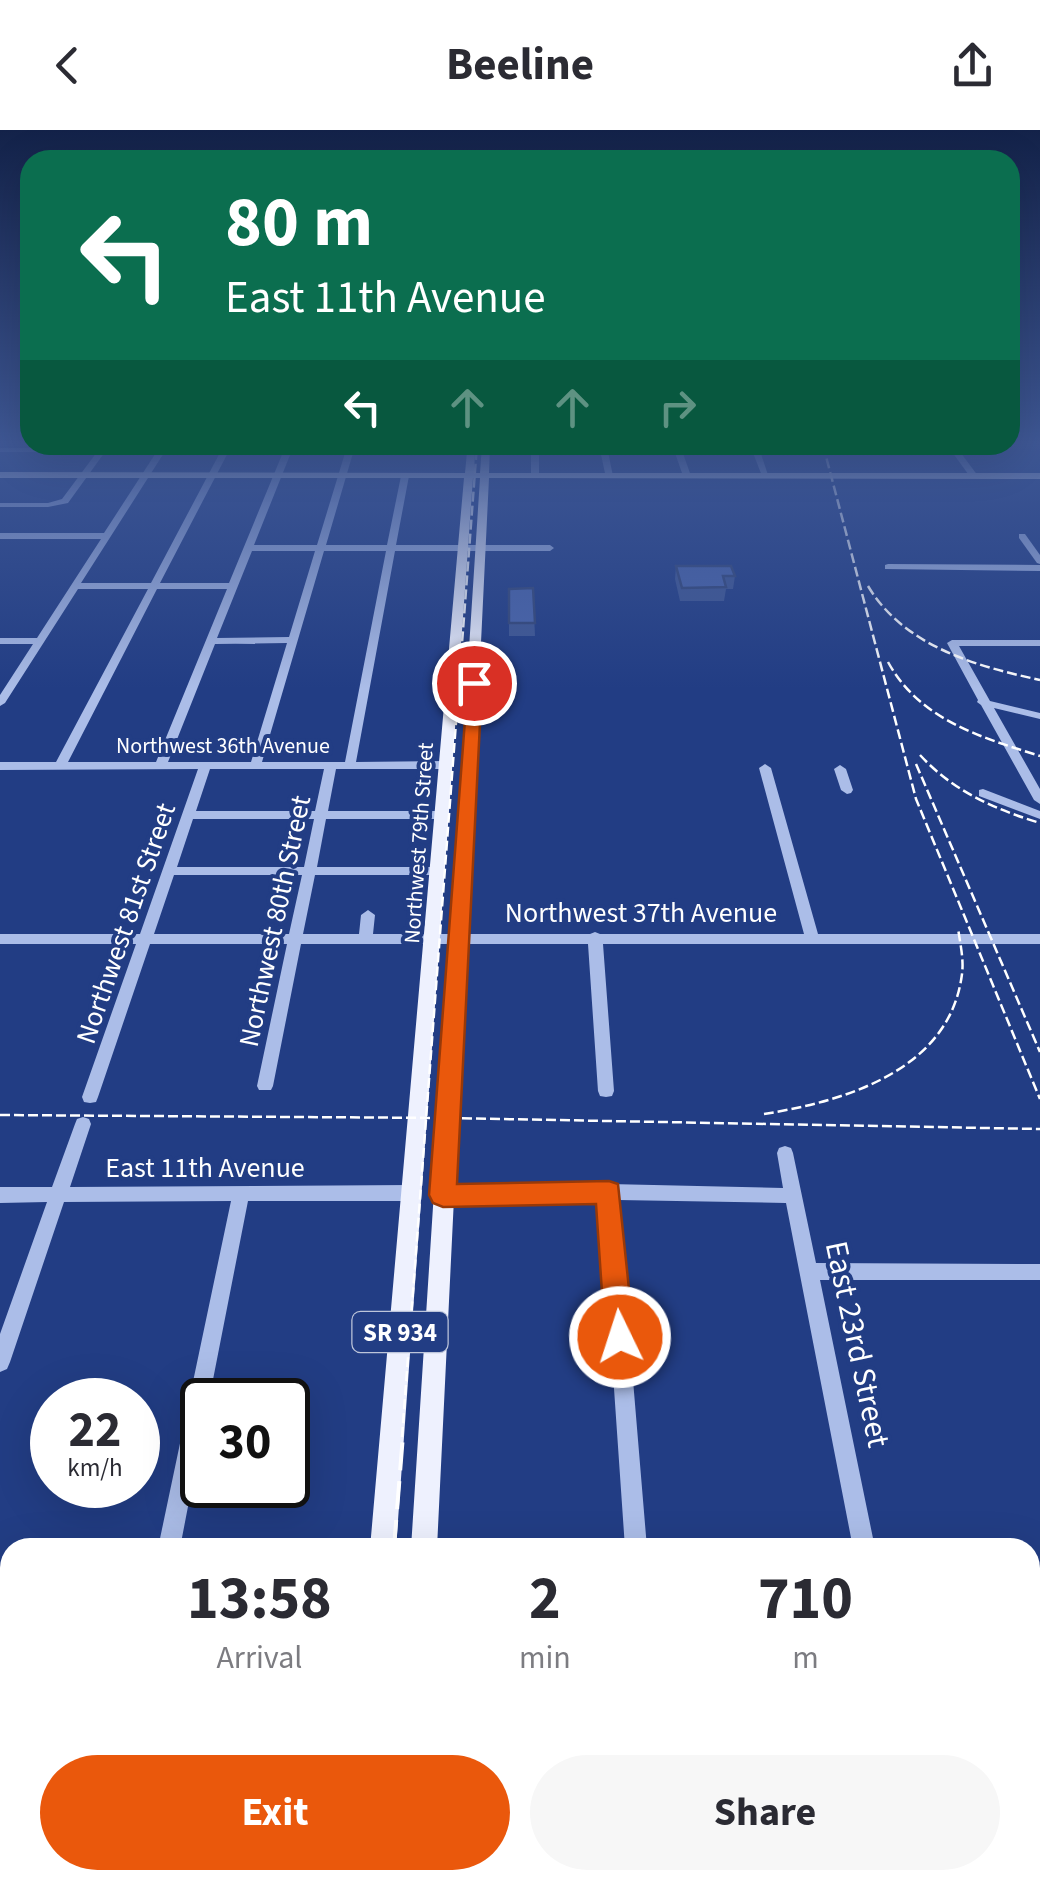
<!DOCTYPE html>
<html lang="en">
<head>
<meta charset="utf-8">
<style>
	:root { --surface:#fff; --page:#f7f7f7; --text:#2b2b33; --muted:#7c7c81; --accent:#ea580c }
	body { margin:0; font-family:"Source Sans 3",sans-serif; background:var(--page); color:var(--text); height:100vh; display:flex; flex-direction:column; font-size:38px; white-space:nowrap }
	* { box-sizing:border-box; margin:0 }
	p { font-size:32px; color:var(--muted) }
	.icon { flex:none; width:55px; height:55px; fill:none; stroke:currentColor; stroke-width:2; stroke-linecap:round; stroke-linejoin:round }
	.map { position:relative; flex:1; overflow:hidden }
	.details { position:absolute; left:0px; top:1408px; width:1040px; height:352px; display:flex; flex-direction:column; background:var(--surface); border-radius:30px 30px 0 0; box-shadow:0 10px 40px #0002 }
	.details>* { flex:none }
	.guide { position:absolute; left:20px; top:20px; width:1000px; height:305px; border-radius:30px; box-shadow:0 10px 40px #0002; background:#0b6e4f; color:#fff; overflow:hidden }
	.speed { position:absolute; left:30px; top:1248px; display:flex; gap:20px; font-size:50px; font-weight:700; text-align:center }
	.speed>* { display:grid; place-content:center; width:130px; height:130px; border-radius:50%; background:var(--surface); box-shadow:0 10px 40px #0002; line-height:1 }
	.speed small { font-size:25px; font-weight:400 }
	.speed .limit { border:5px solid #111; border-radius:15px; background:#fff; color:#111 }
	.pin { position:absolute; display:grid; place-items:center; width:85px; height:85px; color:#fff; margin:-42px; border:5px solid #fff; border-radius:50%; box-shadow:0 2px 10px #0007 }
	.me { position:absolute; width:110px; margin:-55px; rotate:356deg; stroke-linejoin:round; filter:drop-shadow(0 0 8px #0008) }
	.turn { display:flex; align-items:center; gap:35px; height:210px; padding:0 40px; font-size:45px }
	.turn .icon { width:130px; height:130px; stroke-width:2.5 }
	.turn b { display:block; font-size:70px; line-height:85px }
	.lanes { display:flex; align-items:center; height:95px; padding:0 40px; background:#0003; justify-content:center; gap:50px; direction:ltr }
	.lanes .off { opacity:.35 }
	.eta { display:flex; justify-content:space-evenly; align-items:center; height:170px; text-align:center }
	.eta b { font-size:60px; font-weight:700; line-height:70px }
	.button { display:flex; gap:20px; margin-top:auto; padding:20px 40px }
	.button a { flex:1; height:115px; border-radius:60px; background:var(--accent); color:#fff; font-size:40px; font-weight:700; line-height:115px; text-align:center }
	.button a+a { background:var(--page); color:var(--text) }
	header { display:flex; justify-content:space-between; align-items:center; height:130px; padding:0 40px; background:var(--surface); font-size:45px; font-weight:700 }
	.map>svg:first-child { display:block }
	.lines { fill:none; stroke-linecap:round; stroke-linejoin:round }
	.minor { fill:#abbde8; fill-rule:evenodd }
	.major { fill:#eef1fe; fill-rule:evenodd }
	.rail-far1 { stroke:#fff; stroke-width:2.5; stroke-dasharray:10 4; stroke-linecap:butt }
	.rail { stroke:#fff; stroke-width:4; stroke-dasharray:28 11; stroke-linecap:butt }
	.wall { fill:#405894 }
	.building { fill:#4b66ac; stroke:#344778; stroke-width:2.5 }
	.route { fill:#ea580c; stroke:#983908; stroke-width:2.5 }
	.labels { text-anchor:middle; stroke-width:8; stroke-linejoin:round; paint-order:stroke }
	.far-street-label { font-size:22px; fill:#fff; stroke:#223d84 }
	.shield { fill:#223d84; stroke:#bdc5da; stroke-width:2.5 }
	.shield-label { font-size:25px; font-weight:bold; fill:#fff }
	.street-label { font-size:28px; fill:#fff; stroke:#223d84 }
	.near-street-label { font-size:32px; fill:#fff; stroke:#223d84 }
</style>
</head>
<body>
<header><svg class="icon" aria-label="back" viewBox="0 0 24 24"><path d="M15 5l-7 7 7 7"/></svg>Beeline<svg class="icon" aria-label="share" viewBox="0 0 24 24"><path d="M12 15V3M7 8l5-5 5 5M5 13v7h14v-7"/></svg></header>
<div class="map">
<svg width="1040" height="1759" viewBox="0 0 1040 1759">
	<rect width="100%" height="100%" fill="#223d84"/>
	<g class="lines">
		<g class="minor">
			<path d="M102 315H110L68 373 48 377H0V373H48L62 369 97 322H0V318H100Z"/>
			<path d="M161 315H169L81 453H151L224 315H232L160 453H229L286 315H294L254 415H317L345 323 349 321 353 323 326 415H387L401 346 405 344 409 346 396 415H550L554 418 550 421H395L356 632 446 631 452 635 446 639H336L328 681H442L448 685 442 689H326L317 737H439L446 741 439 745H315L303 804H359L361 785 368 780 375 785 373 804H590L595 802 600 804H804L759 638 765 634 771 638 818 804H1040V814H603L614 961 612 966 606 967 600 966 598 961 588 814H301L273 956 271 960H259L257 956 287 814H150L98 967 96 972 90 973 84 972 82 967 136 814H0V804H140L198 639 0 640V632H56L148 459H78L5 573 0 576V565L33 514H0V508H37L101 409H0V403H104ZM252 421H315L289 507 217 508ZM324 421H386L345 632H262ZM157 459H227L156 632H68ZM287 513 251 632H168L215 514ZM210 639H324L315 681H196ZM193 689H314L304 737H177ZM174 745H302L289 804H154Z"/>
			<path d="M531 315H539V346L535 348 531 346Z"/>
			<path d="M599 315H680L691 346 687 348 683 346 673 317H607L613 346 606 348Z"/>
			<path d="M750 315H758L769 348 762 346Z"/>
			<path d="M947 315H955L978 346 977 348H971Z"/>
			<path d="M1019 404H1025L1040 425V434L1037 433 1019 408Z"/>
			<path d="M888 434 1040 435V441L885 439V435Z"/>
			<path d="M1040 510V516H959L990 571 1040 583V589L994 578 1040 659V674L1034 670 981 575 977 572 978 570 947 513 952 510Z"/>
			<path d="M840 635 846 639 853 660 851 663 847 664 841 660 834 639Z"/>
			<path d="M983 659 1040 681V689L979 666V660Z"/>
			<path d="M83 987 89 989 91 994 70 1057 411 1055 417 1058 420 1063 417 1068 411 1071H248L209 1270H202V1304L180 1418H158L231 1071 64 1072 10 1232 7 1239 0 1242V1204L47 1072 0 1073V1057H52L75 994 77 989Z"/>
			<path d="M785 1016 791 1018 793 1023 816 1133 1040 1134V1150H820L875 1418H853L786 1073 618 1070 647 1418H625L601 1070 443 1073 437 1070 434 1065 437 1060 443 1057 609 1054 783 1058 777 1023 779 1018Z"/>
			<rect x="1030" y="1469" width="10" height="24"/>
			<rect x="0" y="1470" width="10" height="24"/>
			<path d="M83 1750H109L107 1759H81Z"/>
			<rect x="644" y="1750" width="26" height="9"/>
			<path d="M921 1750H947L949 1759H923Z"/>
		</g>
		<g class="major">
			<path d="M482 315H490L489 343H1040V349L489 348 437 1418H411L480 348H473L396 1418H370L464 348H0V342L465 343 467 322 471 319 475 322 474 343H480Z"/>
			<path d="M340 1750H372L371 1759H339Z"/>
			<rect x="388" y="1750" width="32" height="9"/>
		</g>
		<g class="rail-far1">
			<path d="M823 315 916 669 1040 969"/>
			<path d="M868 456C904 516 975 536 1040 550"/>
			<path d="M888 532C920 590 980 607 1040 626"/>
			<path d="M920 625C953 661 994 679 1040 693"/>
			<path d="M916 634 1040 922"/>
			<path d="M764 984C846 971 950 940 962 844 964 829 960 813 958 798"/>
			<path d="M0 985 446 988 1040 999"/>
			<path d="M402 1307 477 315"/>
		</g>
		<g class="rail">
			<path d="M394 1418 403 1305"/>
			<path d="M369 1750V1759"/>
		</g>
	</g>
	<g class="wall">
		<path d="M676 436 735 446 733 459H726L724 471H680L675 449Z"/>
		<path d="M533 458 535 506H509V459Z"/>
	</g>
	<g class="building">
		<path d="M676 436H731L735 446H723L726 457 682 458Z"/>
		<path d="M533 458 535 493H509V459Z"/>
	</g>
	<linearGradient id="sky" x2="0" y2="1"><stop stop-color="#132249"/><stop offset="0.56" stop-color="#3e5794"/><stop offset="1" stop-color="#3e5794" stop-opacity="0"/></linearGradient>
	<rect width="1040" height="559" fill="url(#sky)"/>
	<path class="route" d="M468 550 482 553 457 1054 609 1051 618 1054 634 1207 630 1217 620 1221 609 1217 605 1207 596 1074 443 1077 433 1073 429 1065Z"/>
	<g class="labels">
		<g class="far-street-label">
			<text x="223" y="623">Northwest 36th Avenue</text>
			<text transform="translate(418 713) rotate(-86)" y="8">Northwest 79th Street</text>
		</g>
		<rect class="shield" x="352.5" y="1182" width="95" height="40" rx="8"/>
		<g class="shield-label">
			<text x="400" y="1211">SR 934</text>
		</g>
		<g class="street-label">
			<text x="641" y="792">Northwest 37th Avenue</text>
			<text transform="translate(274 791) rotate(-78)" y="10">Northwest 80th Street</text>
			<text transform="translate(125 793) rotate(-71)" y="10">Northwest 81st Street</text>
			<text x="205" y="1047">East 11th Avenue</text>
		</g>
		<g class="near-street-label">
			<text transform="translate(858 1214) rotate(78)" y="11">East 23rd Street</text>
		</g>
	</g>
</svg>
<div class="speed"><div>22<small>km/h</small></div><div class="limit">30</div></div>
<div class="pin" style="left:474px;top:553px;background:#d93025"><svg class="icon" aria-label="arrive" viewBox="0 0 24 24"><path d="M6 21V4h12l-3 4 3 4H6"/></svg></div>
<svg class="me" style="left:620px;top:1207px" viewBox="-20 -20 40 40"><circle r="17" fill="#ea580c" stroke="#fff" stroke-width="3"/><path d="M0-11L8 9 0 5-8 9z" fill="#fff"/></svg>
<div class="guide">
<div class="turn"><svg class="icon" aria-label="left" viewBox="0 0 24 24"><path d="M17 20v-9H6M10 6l-5 5 5 5"/></svg><div><b>80 m</b>East 11th Avenue</div></div>
<div class="lanes"><svg class="icon" aria-label="left" viewBox="0 0 24 24"><path d="M17 20v-9H6M10 6l-5 5 5 5"/></svg><svg class="icon off" aria-label="ahead" viewBox="0 0 24 24"><path d="M12 20V5M6 11l6-6 6 6"/></svg><svg class="icon off" aria-label="ahead" viewBox="0 0 24 24"><path d="M12 20V5M6 11l6-6 6 6"/></svg><svg class="icon off" aria-label="right" viewBox="0 0 24 24"><path d="M7 20v-9h11M14 6l5 5-5 5"/></svg></div>
</div>
<section class="details">
<div class="eta">
<div><b>13:58</b><p>Arrival</p></div>
<div><b>2</b><p>min</p></div>
<div><b>710</b><p>m</p></div>
</div>
<div class="button"><a>Exit</a><a>Share</a></div>
</section>
</div>
</body>
</html>
